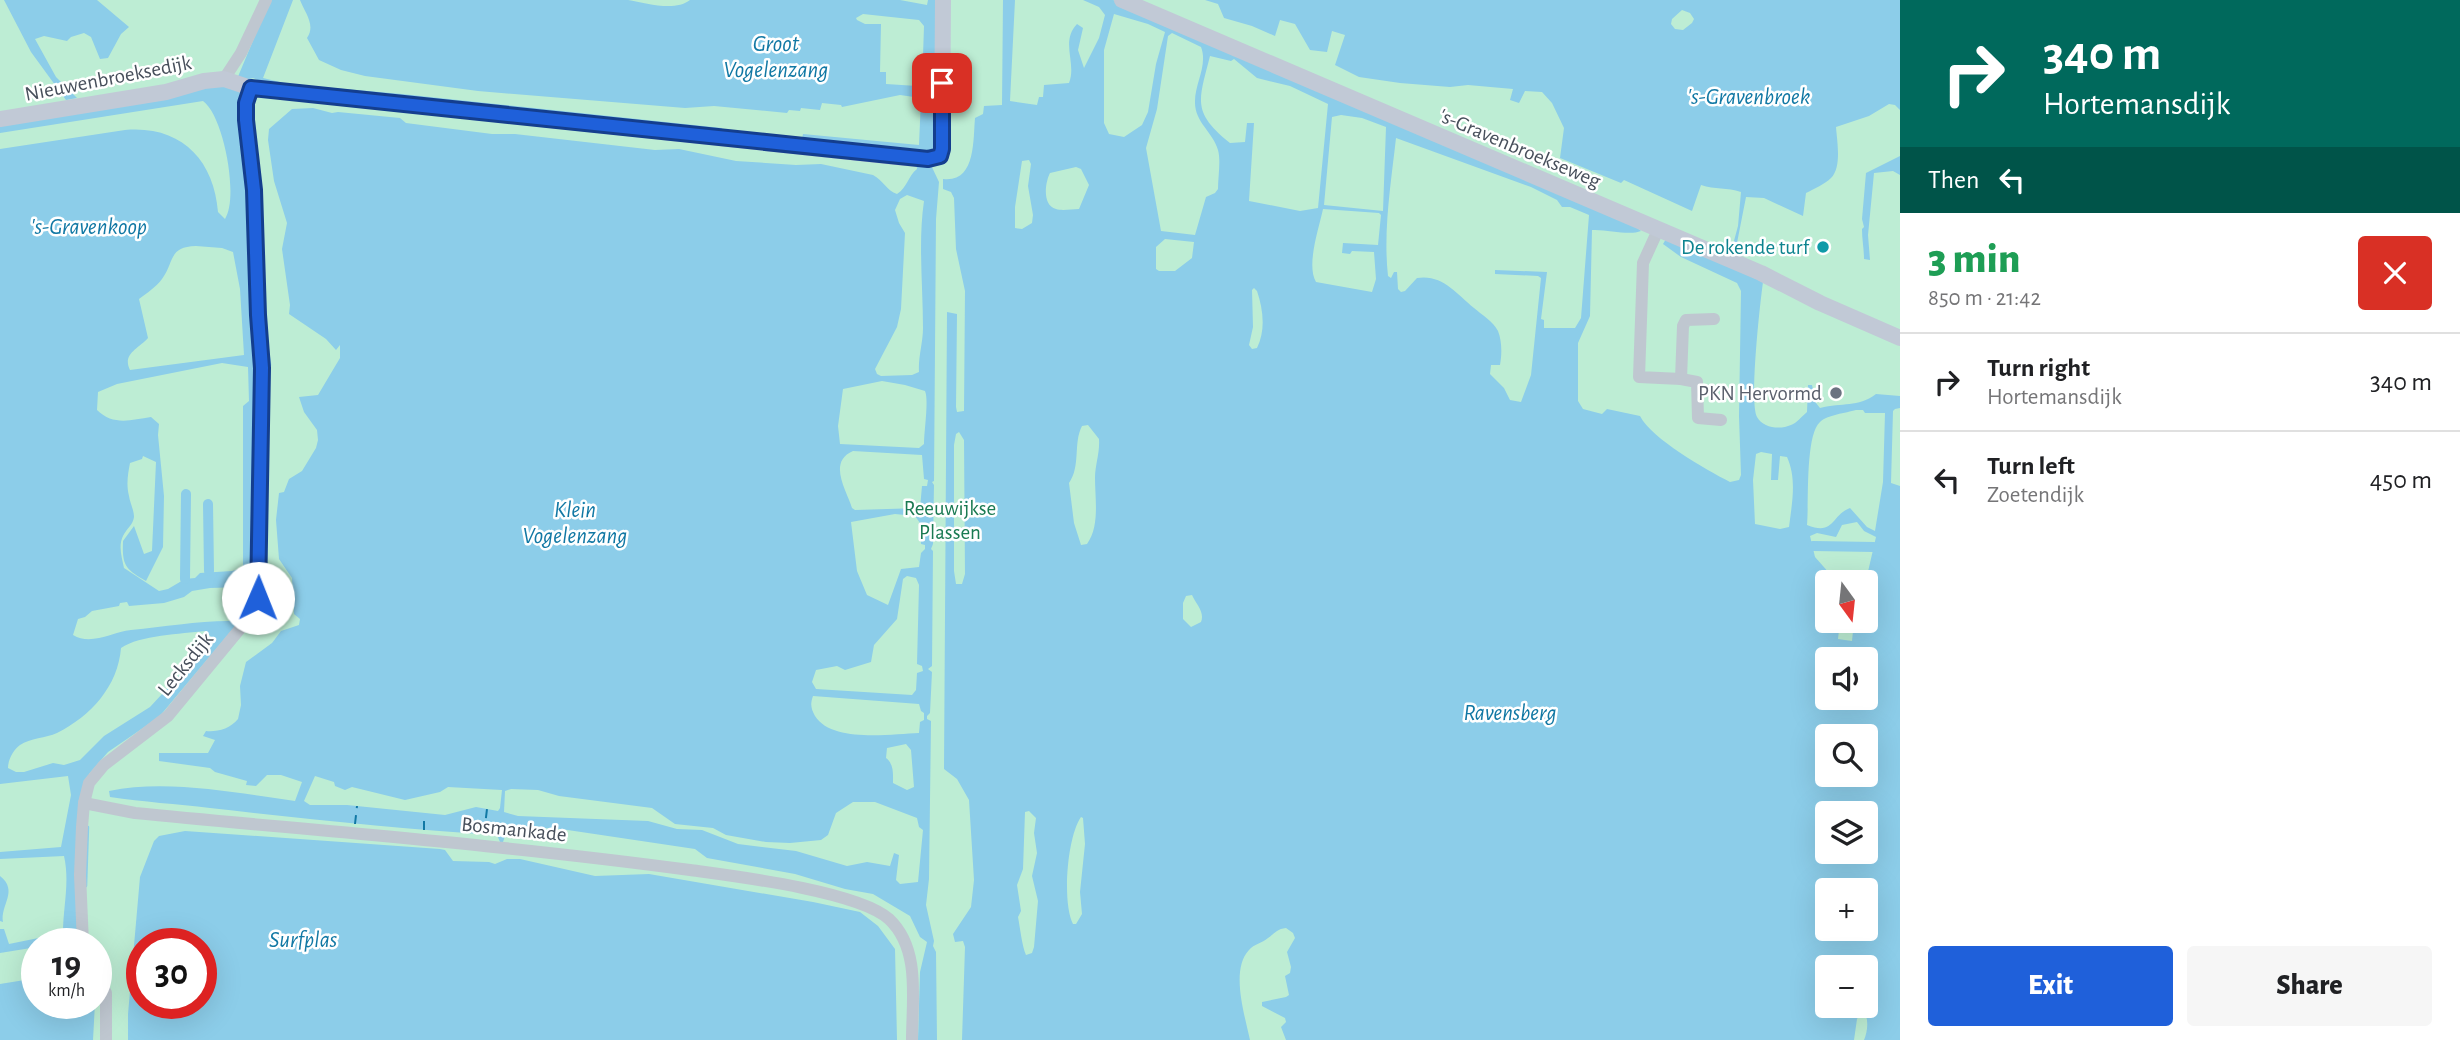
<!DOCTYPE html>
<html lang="en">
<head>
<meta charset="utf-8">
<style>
	:root { --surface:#fff; --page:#f6f6f6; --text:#202124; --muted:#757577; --line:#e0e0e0; --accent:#1f60da }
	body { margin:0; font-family:"Alegreya Sans",sans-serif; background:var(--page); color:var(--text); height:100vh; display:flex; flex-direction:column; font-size:26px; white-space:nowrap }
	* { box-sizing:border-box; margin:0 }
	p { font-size:23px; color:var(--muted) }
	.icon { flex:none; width:38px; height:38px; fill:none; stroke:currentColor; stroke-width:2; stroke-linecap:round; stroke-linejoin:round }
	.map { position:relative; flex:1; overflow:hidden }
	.drawer { display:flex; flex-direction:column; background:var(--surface); width:560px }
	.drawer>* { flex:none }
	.banner { background:#00695c; color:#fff; overflow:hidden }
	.needle { width:46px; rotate:165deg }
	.controls { position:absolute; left:1815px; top:570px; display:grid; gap:14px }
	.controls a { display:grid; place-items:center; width:63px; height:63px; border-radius:7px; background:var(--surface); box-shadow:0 7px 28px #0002; font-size:35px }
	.speed { position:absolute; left:21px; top:928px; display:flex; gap:14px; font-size:35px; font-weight:700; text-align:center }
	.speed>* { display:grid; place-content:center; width:91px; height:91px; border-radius:50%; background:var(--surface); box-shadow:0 7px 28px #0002; line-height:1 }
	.speed small { font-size:18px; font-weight:400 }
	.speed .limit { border:10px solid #d22; background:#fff; color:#111 }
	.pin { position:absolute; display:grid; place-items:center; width:60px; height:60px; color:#fff; margin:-30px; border-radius:14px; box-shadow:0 4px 10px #0006 }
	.me { position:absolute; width:77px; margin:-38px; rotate:1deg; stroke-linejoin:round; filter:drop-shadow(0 0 5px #0008) }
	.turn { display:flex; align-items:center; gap:24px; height:147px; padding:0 28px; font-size:32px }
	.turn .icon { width:91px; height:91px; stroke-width:2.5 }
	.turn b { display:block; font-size:49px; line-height:60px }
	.then { display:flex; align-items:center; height:66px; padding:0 28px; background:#0003; gap:14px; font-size:26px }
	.round { display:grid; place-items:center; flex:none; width:74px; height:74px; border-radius:7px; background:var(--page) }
	.headline { display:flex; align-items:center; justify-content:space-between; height:119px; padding:0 28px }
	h1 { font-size:42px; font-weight:800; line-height:52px; color:#1e9e55 }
	.button { display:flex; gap:14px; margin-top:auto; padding:14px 28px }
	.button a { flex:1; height:80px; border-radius:7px; background:var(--accent); color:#fff; font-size:28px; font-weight:800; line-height:80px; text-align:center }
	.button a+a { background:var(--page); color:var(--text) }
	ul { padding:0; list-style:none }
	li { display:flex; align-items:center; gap:21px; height:98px; padding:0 28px; border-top:2px solid var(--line) }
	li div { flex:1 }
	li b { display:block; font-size:26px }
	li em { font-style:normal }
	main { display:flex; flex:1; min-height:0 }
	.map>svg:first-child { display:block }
	.green { fill:#bdedd4; fill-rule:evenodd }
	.water { fill:#8ccde9; fill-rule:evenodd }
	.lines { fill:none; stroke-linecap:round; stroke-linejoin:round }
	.stream { stroke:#8ccde9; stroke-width:2.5 }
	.canal { stroke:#8ccde9; stroke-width:10 }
	.ferry { stroke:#1178a4; stroke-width:2; stroke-dasharray:9 7; stroke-linecap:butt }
	.street { stroke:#bfc7d0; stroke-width:12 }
	.secondary { stroke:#c1c9d6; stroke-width:16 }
	.route-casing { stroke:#143e8e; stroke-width:18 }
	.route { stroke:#1f60da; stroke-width:12 }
	.culture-dot { fill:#0f9aa8; stroke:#fff; stroke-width:2.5 }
	.worship-dot { fill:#6b7280; stroke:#fff; stroke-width:2.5 }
	.labels { text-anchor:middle; stroke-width:5; stroke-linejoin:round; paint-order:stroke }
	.street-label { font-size:21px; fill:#474f5b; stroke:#fff }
	.culture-label { font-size:21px; fill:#0d838f; stroke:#fff; text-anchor:end }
	.worship-label { font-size:21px; fill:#5b616d; stroke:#fff; text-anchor:end }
	.park-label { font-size:21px; fill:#1a7a52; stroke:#fff }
	.water-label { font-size:23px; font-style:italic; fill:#1178a4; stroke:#fff }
</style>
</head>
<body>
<main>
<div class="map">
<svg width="1900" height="1040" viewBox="0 0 1900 1040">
	<rect width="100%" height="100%" fill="#f1eeee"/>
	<path class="green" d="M0 0H1900V1040H0ZM1827 583H1866V621H1827ZM1827 660H1866V698H1827ZM1827 737H1866V775H1827ZM1827 814H1866V852H1827ZM1827 891H1866V929H1827ZM37 943H96V1003H37ZM142 943H201V1003H142ZM1827 968H1866V1006H1827Z"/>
	<g class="water">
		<path d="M4 0H97L129 27 121 34 108 58 100 59 91 37 84 33 71 37 67 41 44 36 35 39 56 77 77 98 66 100 31 52Z"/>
		<path d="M270 0H293L263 78 288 84 402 94 722 128 721 133 262 82 253 78 242 81C233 118 249 174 251 214 256 312 256 410 255 509L252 510V517L255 519 254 590 248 611 159 717 108 752 89 774 79 943H37V947L0 953V929H4L9 944 63 933C63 907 70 882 64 856L0 859V852L61 847 71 795 68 776 0 784V149L125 130C180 125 214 159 218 212L225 219C239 198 224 116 203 101L0 133V124L237 79ZM196 246 222 248 233 252 240 289 244 355 130 370C122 354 138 349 148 338L139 299C147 293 156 287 162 279 175 261 168 247 196 246ZM222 363 248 367 249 401 243 406V568L232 571 200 573 195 578 185 579 168 589 159 591 124 568C122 558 118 546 123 536 127 528 133 525 134 517 134 510 130 503 129 496 126 485 128 473 130 463L142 459 143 456 156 462 152 551 144 554 134 526 123 541C122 565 125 569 146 581L163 547 164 496 158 435 159 424 151 417C131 420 113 426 97 410L98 392 117 384ZM242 587C245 601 242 614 229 621 196 621 164 627 131 630 112 632 91 646 73 635L78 619 85 617 92 611 119 606 120 603 127 602 129 606 164 603 184 597 192 591 210 588ZM205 631 213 639 150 707 104 736 80 760 64 765 53 763 24 772H16L8 768C8 760 13 750 20 745 30 738 46 738 57 733 91 716 118 686 121 648 140 635 181 634 205 631Z"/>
		<path d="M300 0H628C646 3 675 12 690 0H900L927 5 928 0H938L937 56 931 58V62L937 65V126L930 163 939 182 936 219 934 481 932 482 934 485 933 544 931 549 933 551 932 666 928 669 932 672 930 713 927 716V719L931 721 929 879 926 905 934 941 933 946 936 952 937 1040H918L920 972 927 942 920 937 910 916 873 894 845 889 795 874 707 858 695 849 561 829 526 827 505 836 503 842H500L497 835C401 829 306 819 210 808 177 804 143 802 110 797L109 791C168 779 236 793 295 801L302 782 281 775H267L256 786 246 785 247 781 215 772 210 768 159 761V753H208L215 740 203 736 206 731C217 732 230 729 238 719L241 705 240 686 246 662 272 643 281 631 299 625 300 619 294 614 292 578 279 559 276 520 279 493 284 492 289 479 302 471 316 448 318 440 317 430 304 412 299 397 318 395 340 358V345L336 350 326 339 289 314 290 305 282 249 287 223 274 181 268 140 269 129 292 109 313 108 332 113 338 112 400 118 406 123 492 134H515L655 150 679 149 736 161 796 165 821 164 873 175C883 180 887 191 897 194 907 188 908 176 917 169L915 149 802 139 803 134 919 145 921 98 900 95 842 107 841 105 822 103 820 110 801 108 800 111 789 110 787 113 714 106 685 108 478 91 365 76 341 70 319 60 307 38C316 25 305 13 300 0ZM863 14 919 20 924 26 923 56 925 57V62L922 63 921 84 917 86 886 84V72H880L881 24H865L857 20 856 18ZM907 195 924 201C918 242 923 286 923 328 923 343 918 357 919 372L912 375 881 376 877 374 875 369 897 327 901 309 905 233 899 223 895 210 900 199ZM882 381 905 385 925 391C929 400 924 431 924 444L919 448 840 444 838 426 843 389ZM853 451 922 455 924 479 928 480 927 486H922L920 508 855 510 852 508C847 491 827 462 853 451ZM895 514 915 516 920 523 921 544 925 545V549L921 553 919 567 901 569 888 605 867 595 857 571 851 522ZM907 576 916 578 919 585 917 664 922 666 923 671 917 673 916 690 912 695 816 689 812 682 816 670 837 666 845 670 871 662 874 645 897 619 903 579ZM813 696 919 704 921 711 924 713V720L920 722 919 733C890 734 832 743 815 716 811 709 810 704 813 696ZM906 744 911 750 914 787 907 790 893 783C893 774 894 764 886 758L887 748ZM315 776 334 782 335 786 345 790 352 787 405 800 440 792 448 787 502 790 500 808 498 811 476 807 445 815 347 805H310L304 801ZM511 789 538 790 559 796 652 808 675 824 713 828 726 835 766 842 790 843 821 840 828 835 836 813 853 802H875L917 818 919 827 923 830 918 882 900 884 896 880 899 855 894 853 890 866 867 862 847 866 796 851 738 844 702 830 677 829 648 821 518 816 504 812 505 791Z"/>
		<path d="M1003 0H1015L1010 101 1037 105 1039 97H1043L1044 85 1069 83C1077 63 1060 42 1077 24L1083 28 1078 50 1084 68 1099 38 1105 15 1099 7 1083 0H1113L1636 227 1641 231C1629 236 1607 229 1592 230L1590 316 1578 343V401L1583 409 1602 414 1607 409 1640 416C1652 439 1705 469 1730 482L1739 480 1741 475 1739 416 1741 291 1737 283 1681 257 1663 244 1666 239 1763 282C1760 303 1749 403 1757 417 1763 428 1780 430 1791 425 1797 423 1802 416 1807 412L1808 385H1812L1816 403 1820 408C1843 402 1857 408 1876 394L1900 396V408L1895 409 1893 411 1891 483 1900 486V1040H1864C1868 1031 1869 1017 1863 1010L1857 1019 1854 1040H1286L1281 1027 1286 1022 1285 1018 1262 1006V1002L1286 997 1289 995 1285 976 1290 973 1291 967 1287 952 1295 938 1293 933 1286 928C1277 929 1275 933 1268 938 1262 943 1254 944 1249 950 1230 970 1245 1016 1250 1040H962L965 947 963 941 955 942 953 934 971 907 974 880 969 800 957 779 944 769 947 312 957 314 956 407 957 412 964 411 965 291 956 249 954 198 951 192 943 189V179C976 183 973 140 975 118L983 114 984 106 1002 105ZM1114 14 1148 24 1165 32 1156 64 1148 112 1142 125 1124 137 1109 134 1104 123V50ZM1172 33 1201 47C1208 65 1195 83 1195 101 1194 122 1213 132 1218 150 1221 161 1218 177 1218 189L1215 193 1206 197 1195 235 1161 231 1146 148 1157 109 1168 36ZM1210 56 1231 61 1234 59 1257 78 1290 86 1328 104 1318 208 1300 211 1249 201 1254 123H1247L1245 142 1230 143C1191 112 1199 100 1210 56ZM1341 115 1362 118 1386 127 1383 211 1324 205 1332 117ZM1396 138 1531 187 1557 200 1562 207H1570L1589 215 1581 318 1575 328H1544V320L1541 319 1547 272 1495 270V274L1538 276 1541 278 1531 375 1521 402 1510 400 1504 388 1490 374 1491 365H1500C1502 354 1502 341 1498 331 1493 321 1482 315 1474 308 1456 293 1442 274 1417 278L1405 291 1401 292 1398 289 1397 272H1394L1391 278 1388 276C1383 231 1391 183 1396 138ZM1029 160 1031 164 1028 186 1033 215 1032 223 1022 229 1015 228V207L1022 161ZM1076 167 1081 169 1089 185 1079 209C1072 209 1062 211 1056 209 1042 205 1045 183 1050 173ZM1323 209 1379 213 1381 215 1378 245 1343 243 1342 253 1350 254 1352 251 1374 252 1376 279 1372 292 1316 282C1306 265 1319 228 1323 209ZM1165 239 1194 242 1192 258 1175 271H1159L1156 269V247ZM1254 288 1257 291C1263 309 1266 330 1257 348L1252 349 1249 345 1253 327 1252 290ZM1856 410H1863L1865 413H1885L1883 482 1875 531 1867 527 1850 508C1831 515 1835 536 1807 525 1809 503 1805 435 1820 422 1827 415 1846 413 1856 410ZM1088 425 1099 439C1100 453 1095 465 1095 478 1095 499 1100 526 1087 544L1081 545 1074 523 1069 483C1081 466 1073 443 1082 426ZM959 432 964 440 965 574 962 584H956L954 571V445L956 434ZM1761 452 1772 454 1771 480H1778L1780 456 1787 457C1797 479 1792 503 1789 527L1780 529 1755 524 1753 480 1756 454ZM1857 522 1864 531 1876 537 1867 576 1863 583H1866V621H1854L1852 641 1838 639 1840 621H1827V583H1838L1815 557 1810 536 1817 533 1836 537 1842 525ZM1192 595C1196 604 1205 612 1201 622L1191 627 1183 619V603L1186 596ZM1827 660H1866V698H1827ZM1827 737H1866V775H1827ZM1029 811 1036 818 1034 833 1037 853 1032 876 1038 901 1034 947 1032 953 1026 955C1022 946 1020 927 1018 917L1021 911 1017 885 1023 869 1025 812ZM1827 814H1866V852H1827ZM1081 817 1083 818 1085 844 1080 892 1082 914 1076 924H1073C1062 903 1067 837 1081 817ZM1827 891H1866V929H1827ZM1827 968H1866V1006H1827Z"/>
		<path d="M1205 0H1900V110L1895 105 1889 104 1869 116 1836 127C1837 141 1842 167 1831 178 1825 184 1814 189 1806 193L1803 216 1764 198 1746 197 1735 253 1731 252 1738 226 1741 192C1727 187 1715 190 1701 185L1692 211 1624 180 1621 183 1560 158 1564 128 1552 103 1542 92 1525 91 1519 103 1510 100 1513 89 1468 85 1450 87 1400 83 1359 77 1335 65 1345 35 1332 31 1327 52 1310 50 1295 24 1280 20 1275 36 1252 26 1224 18 1218 4ZM1682 10 1690 13 1694 19 1692 23 1683 30 1675 29 1671 24 1672 19Z"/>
		<path d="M1900 151V175L1893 171 1874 173 1868 235 1870 260 1864 259C1864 248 1862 240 1862 229L1864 227 1862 219 1866 173 1900 156Z"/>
		<path d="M185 831 440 849 445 850 453 861 489 862 495 864 507 859H520L595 876 649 874 813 902 860 912 878 926 895 949 897 1040H128V1014L140 877 154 841 159 836ZM201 943V1003H142V943Z"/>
		<path d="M0 876C19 891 0 905 3 922L0 921Z"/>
		<path d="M37 978V1003H95L93 1040H0V984Z"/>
	</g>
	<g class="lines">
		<g class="stream">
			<path d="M260 204 262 253"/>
			<path d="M265 330 270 365"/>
			<path d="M86 886 88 827"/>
			<path d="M96 959 110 981"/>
		</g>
		<g class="canal">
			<path d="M208 504 209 571"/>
			<path d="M1813 546 1874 547"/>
			<path d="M185 579 186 494"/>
		</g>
		<g class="ferry">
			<path d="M355 824 357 806"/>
			<path d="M424 830V814"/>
			<path d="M484 834 487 809"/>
		</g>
		<g class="street">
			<path d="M224 79 241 53 266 0"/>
			<path d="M1658 230 1643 263 1639 377 1681 379 1697 382 1698 418 1721 420"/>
			<path d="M1681 379 1683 326 1686 320 1714 319"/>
			<path d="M84 803 135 813C320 831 505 845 690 870 734 876 858 891 889 919 921 949 912 1000 912 1040"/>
			<path d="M83 943 80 875 82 827 84 803 89 783 104 765 168 716 253 613 258 598 262 368 258 315 254 190 246 120V103L251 88"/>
			<path d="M96 971 106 993V1040"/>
		</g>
		<g class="secondary">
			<path d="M1122 0 1761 273 1820 303 1900 338"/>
			<path d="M0 119 166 92 204 81 224 79 251 88 906 158 928 159 941 156 942 149 943 0"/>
		</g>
	</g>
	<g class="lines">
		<g class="route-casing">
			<path id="route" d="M258 598 262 368 258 315 254 190 246 120V103L251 88 928 159 940 156 942 149V83"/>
		</g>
		<use href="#route" class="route"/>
	</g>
	<circle class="culture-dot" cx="1823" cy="247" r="7"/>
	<circle class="worship-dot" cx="1836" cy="393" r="7"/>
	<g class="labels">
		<g class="street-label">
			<text transform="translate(108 78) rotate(-11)" y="7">Nieuwenbroeksedijk</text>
			<text transform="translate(1520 148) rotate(23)" y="7">'s-Gravenbroekseweg</text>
			<text transform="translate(185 664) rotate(-51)" y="7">Lecksdijk</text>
			<text transform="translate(514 829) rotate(6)" y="7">Bosmankade</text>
		</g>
		<g class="culture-label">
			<text x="1809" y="254">De rokende turf</text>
		</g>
		<g class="worship-label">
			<text x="1822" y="400">PKN Hervormd</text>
		</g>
		<g class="park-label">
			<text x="950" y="515">Reeuwijkse<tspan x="950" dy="24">Plassen</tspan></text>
		</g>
		<g class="water-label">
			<text x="776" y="51">Groot<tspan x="776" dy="26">Vogelenzang</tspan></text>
			<text x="1749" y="104">'s-Gravenbroek</text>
			<text x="89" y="234">'s-Gravenkoop</text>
			<text x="575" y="517">Klein<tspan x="575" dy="26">Vogelenzang</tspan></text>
			<text x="1510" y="720">Ravensberg</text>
			<text x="303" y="947">Surfplas</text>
		</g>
	</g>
</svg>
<div class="controls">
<a><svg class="needle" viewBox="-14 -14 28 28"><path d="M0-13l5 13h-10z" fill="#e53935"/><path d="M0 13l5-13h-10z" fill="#757577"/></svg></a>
<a><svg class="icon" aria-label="sound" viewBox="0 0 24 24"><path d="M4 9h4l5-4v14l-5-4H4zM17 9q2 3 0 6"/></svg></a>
<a><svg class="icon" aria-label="search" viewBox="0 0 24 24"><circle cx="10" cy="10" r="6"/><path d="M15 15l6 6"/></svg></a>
<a><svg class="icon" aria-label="layers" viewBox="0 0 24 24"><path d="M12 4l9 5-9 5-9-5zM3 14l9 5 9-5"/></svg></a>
<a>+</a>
<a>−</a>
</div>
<div class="speed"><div>19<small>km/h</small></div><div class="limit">30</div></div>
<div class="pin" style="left:942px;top:83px;background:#d93025"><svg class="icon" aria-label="arrive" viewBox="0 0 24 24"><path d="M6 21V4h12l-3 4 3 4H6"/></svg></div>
<svg class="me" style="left:258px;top:598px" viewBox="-20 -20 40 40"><circle r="19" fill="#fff"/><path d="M0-13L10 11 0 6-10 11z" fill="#1f60da"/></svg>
</div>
<section class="drawer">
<div class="banner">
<div class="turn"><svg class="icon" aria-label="right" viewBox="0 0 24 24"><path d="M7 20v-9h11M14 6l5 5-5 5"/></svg><div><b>340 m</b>Hortemansdijk</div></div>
<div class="then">Then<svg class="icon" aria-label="left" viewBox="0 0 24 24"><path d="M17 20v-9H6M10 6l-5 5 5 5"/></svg></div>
</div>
<div class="headline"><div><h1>3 min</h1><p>850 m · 21:42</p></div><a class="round" style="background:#d93025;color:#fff"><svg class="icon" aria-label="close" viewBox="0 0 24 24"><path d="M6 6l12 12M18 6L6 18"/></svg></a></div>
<ul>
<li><svg class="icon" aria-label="right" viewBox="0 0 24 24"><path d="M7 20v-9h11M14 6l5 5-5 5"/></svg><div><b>Turn right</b><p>Hortemansdijk</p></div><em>340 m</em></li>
<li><svg class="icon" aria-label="left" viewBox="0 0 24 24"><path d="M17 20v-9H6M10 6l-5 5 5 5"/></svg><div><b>Turn left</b><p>Zoetendijk</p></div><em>450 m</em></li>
</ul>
<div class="button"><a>Exit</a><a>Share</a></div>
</section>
</main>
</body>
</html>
